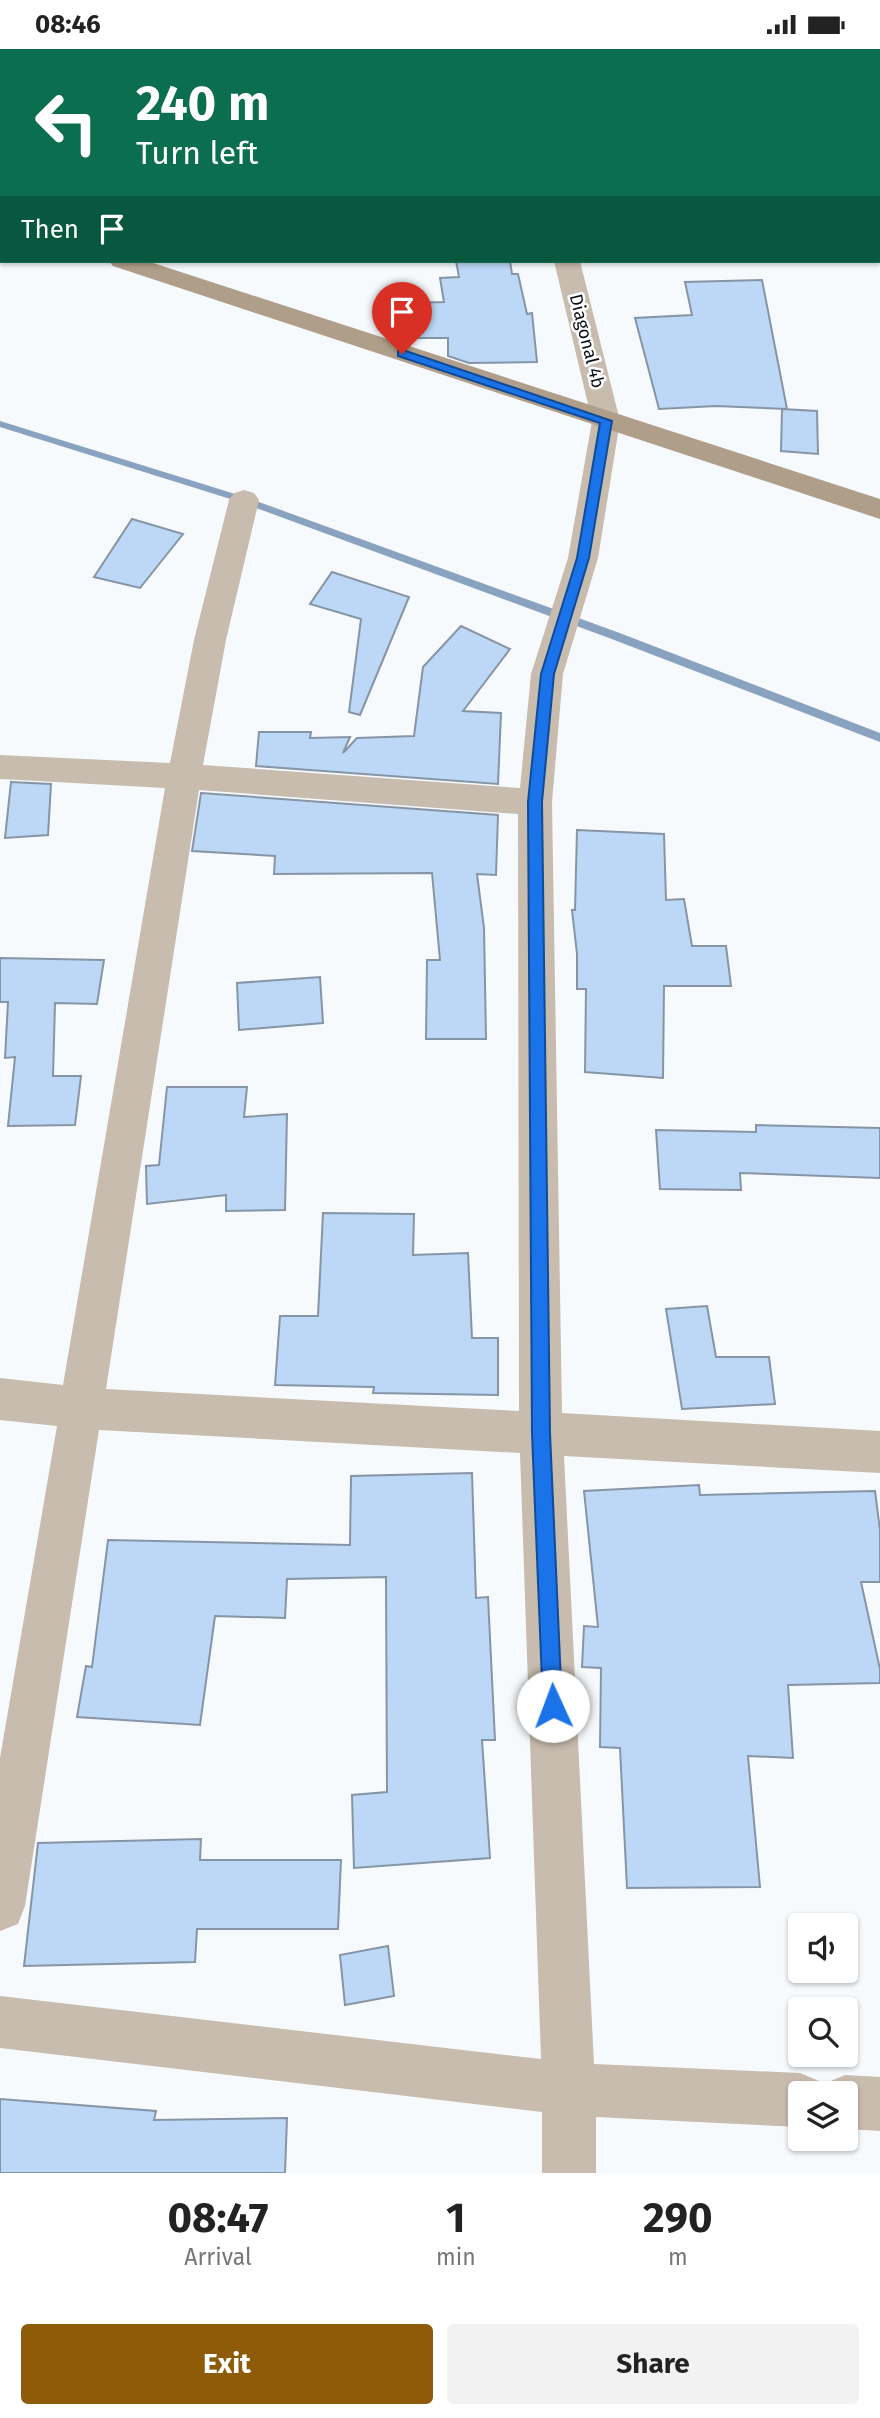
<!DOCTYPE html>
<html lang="en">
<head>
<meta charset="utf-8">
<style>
	:root { --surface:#fff; --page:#f2f2f2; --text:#222; --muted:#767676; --accent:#8e5c08 }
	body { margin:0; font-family:"Fira Sans",sans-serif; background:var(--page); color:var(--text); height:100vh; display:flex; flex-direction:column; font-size:26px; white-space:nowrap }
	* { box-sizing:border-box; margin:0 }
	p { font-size:23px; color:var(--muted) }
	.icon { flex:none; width:38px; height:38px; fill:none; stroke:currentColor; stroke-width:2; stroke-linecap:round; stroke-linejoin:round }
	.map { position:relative; height:2124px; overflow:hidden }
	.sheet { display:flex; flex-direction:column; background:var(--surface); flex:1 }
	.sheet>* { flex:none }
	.banner { position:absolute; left:0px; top:0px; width:880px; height:214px; box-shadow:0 2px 5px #0004; background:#0b6e4f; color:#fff; overflow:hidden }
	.fabs { position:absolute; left:788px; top:1864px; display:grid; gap:14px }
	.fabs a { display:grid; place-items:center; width:70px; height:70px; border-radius:7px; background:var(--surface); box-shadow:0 2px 5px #0004; font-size:35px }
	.pin { position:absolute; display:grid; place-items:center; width:60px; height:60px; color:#fff; margin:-72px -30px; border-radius:50% 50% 50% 0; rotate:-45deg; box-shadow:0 0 7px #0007 }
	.pin .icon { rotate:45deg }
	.me { position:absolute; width:77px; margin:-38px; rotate:358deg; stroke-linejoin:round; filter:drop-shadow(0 0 5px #0008) }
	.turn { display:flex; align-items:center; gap:24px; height:147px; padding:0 21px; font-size:32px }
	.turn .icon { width:91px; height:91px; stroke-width:2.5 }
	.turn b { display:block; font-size:49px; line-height:60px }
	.then { display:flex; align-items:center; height:66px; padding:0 21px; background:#0003; gap:14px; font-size:26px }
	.eta { display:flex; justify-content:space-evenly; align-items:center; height:119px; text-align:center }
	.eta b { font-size:42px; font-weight:700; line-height:49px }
	.primary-button { display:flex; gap:14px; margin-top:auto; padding:14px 21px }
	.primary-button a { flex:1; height:80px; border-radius:7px; background:var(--accent); color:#fff; font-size:28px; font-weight:700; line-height:80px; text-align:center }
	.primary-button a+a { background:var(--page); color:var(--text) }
	.status { display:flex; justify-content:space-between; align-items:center; height:49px; padding:0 35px; background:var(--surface); direction:ltr }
	.status svg { height:19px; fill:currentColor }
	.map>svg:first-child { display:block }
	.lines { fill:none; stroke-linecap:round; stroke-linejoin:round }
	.stream { fill:#88a2bf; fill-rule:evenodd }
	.building { fill:#bcd8f6; stroke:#8695a5; stroke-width:2 }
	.street { fill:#c8bcae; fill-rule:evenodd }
	.secondary { fill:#af9e89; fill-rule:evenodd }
	.route { fill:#1a73e8; stroke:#114b97; stroke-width:2 }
	.labels { text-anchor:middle; stroke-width:5; stroke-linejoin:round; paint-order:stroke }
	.far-street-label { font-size:18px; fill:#090e14; stroke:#fff }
</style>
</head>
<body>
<div class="status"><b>08:46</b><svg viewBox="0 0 49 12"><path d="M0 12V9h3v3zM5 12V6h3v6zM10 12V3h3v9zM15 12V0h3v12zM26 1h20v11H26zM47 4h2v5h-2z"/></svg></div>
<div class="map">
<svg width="880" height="2124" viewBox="0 0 880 2124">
	<rect width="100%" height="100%" fill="#f7fafd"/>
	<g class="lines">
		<path class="stream" d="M0 372 248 449 617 583 880 684V693L609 589 240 453 0 378Z"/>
	</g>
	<g class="building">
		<path d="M456 212H510L512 225H518L527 265 532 264 537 313 469 314 448 307V289H411V254L444 253 440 229 459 228Z"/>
		<path d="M762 231 787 360 716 357 659 360 635 269 692 266 685 233Z"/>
		<path d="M782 360 817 362 818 405 781 402Z"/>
		<path d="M132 470 183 485 140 539 94 528Z"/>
		<path d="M332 523 409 548 360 666 349 663 361 570 310 555Z"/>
		<path d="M461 577 510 600 463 662 501 664 498 735 256 717 259 683H311L310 689 350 688 343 704 357 689 414 687 423 618Z"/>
		<path d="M11 733 51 735 48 786 5 789Z"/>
		<path d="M201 744 498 766 496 826 477 825 484 879 486 990H426L427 911H440L432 824 274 825 275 807 192 802Z"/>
		<path d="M577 781 664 785 666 851 684 850 692 897H726L731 937H664L663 1029 585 1023 586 940H577V905L572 861H575Z"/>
		<path d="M0 909 104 911 97 955 55 954 53 1027H81L75 1076 8 1077 15 1008 5 1009 8 953H0Z"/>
		<path d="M320 928 323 974 239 981 237 934Z"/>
		<path d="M167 1038H247L244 1068 287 1065 285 1161 226 1162V1146L147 1155 146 1117 159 1116Z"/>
		<path d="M756 1076 880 1079V1129L740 1124 741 1141 660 1140 656 1081 756 1083Z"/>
		<path d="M323 1164 414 1165 413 1206 468 1204 472 1289H498V1346L373 1344 374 1338 275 1336 280 1267H318Z"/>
		<path d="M707 1257 716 1308H769L775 1355 682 1360 666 1260Z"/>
		<path d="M472 1424 476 1549 488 1548 495 1691H482L490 1809 354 1819 352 1746 387 1743 386 1528 287 1530 285 1569 215 1567 200 1676 77 1668 86 1617 92 1618 108 1491 350 1496 351 1427Z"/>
		<path d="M699 1436 700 1446 875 1442 880 1481V1533H861L880 1620V1634L788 1636 793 1709 748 1707 760 1838 627 1839 620 1699 600 1698 601 1619 582 1618 584 1577 598 1578 584 1442Z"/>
		<path d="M201 1790 200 1811H341L338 1880H197L195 1913 24 1917 38 1794Z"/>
		<path d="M388 1897 394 1947 345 1956 340 1906Z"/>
		<path d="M0 2050 156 2062 154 2071 287 2069 285 2124H0Z"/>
	</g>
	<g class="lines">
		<g class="street">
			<rect x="466" y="0" width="22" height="2"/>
			<rect x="0" y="49" width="2" height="14"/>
			<rect x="878" y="162" width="2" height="14"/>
			<path d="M554 212H580L620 372 598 509 563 625 552 753 562 1364 880 1382V1424L564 1407 594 2015 800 2024 819 2032 823 2042 826 2034 845 2026 880 2028V2082L845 2080V2044H800V2078L596 2068V2124H542V2063L0 1999V1947L541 2010 520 1404 99 1381 25 1857 18 1875 0 1882V1709L57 1377 0 1371V1329L63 1336 165 739 0 730V706L170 714 194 591 229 451 234 444 244 441 254 444 259 451 226 591 203 716 520 739 531 625 568 509 592 372ZM199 741 518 765 519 1362 106 1340Z"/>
		</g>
		<g class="secondary">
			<rect x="0" y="164" width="2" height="15"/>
			<path d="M109 212H147L880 450V470L113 217Z"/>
		</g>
	</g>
	<path class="route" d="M398 302H406L612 372 589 509 554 625 542 753 550 1384 562 1657 560 1664 553 1667 546 1664 543 1657 532 1384 528 753 541 625 577 509 600 374 398 307Z"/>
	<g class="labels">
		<g class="far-street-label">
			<text transform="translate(587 292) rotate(76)" y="6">Diagonal 4b</text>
		</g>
	</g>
</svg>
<div class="fabs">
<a><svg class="icon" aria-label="sound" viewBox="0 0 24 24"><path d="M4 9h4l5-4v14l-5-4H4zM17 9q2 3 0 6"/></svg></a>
<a><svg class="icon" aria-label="search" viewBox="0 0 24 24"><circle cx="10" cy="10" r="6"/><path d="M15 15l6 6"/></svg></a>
<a><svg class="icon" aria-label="layers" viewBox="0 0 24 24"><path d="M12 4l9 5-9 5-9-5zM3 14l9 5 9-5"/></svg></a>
</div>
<div class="pin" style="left:402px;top:305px;background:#d93025"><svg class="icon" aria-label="arrive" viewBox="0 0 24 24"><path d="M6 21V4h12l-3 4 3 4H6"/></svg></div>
<svg class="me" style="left:553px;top:1657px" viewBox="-20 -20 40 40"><circle r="19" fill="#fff"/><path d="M0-13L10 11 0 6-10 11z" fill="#1a73e8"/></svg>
<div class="banner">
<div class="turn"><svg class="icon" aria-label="left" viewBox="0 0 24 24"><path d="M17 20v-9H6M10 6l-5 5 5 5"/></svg><div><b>240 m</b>Turn left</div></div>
<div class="then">Then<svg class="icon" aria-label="arrive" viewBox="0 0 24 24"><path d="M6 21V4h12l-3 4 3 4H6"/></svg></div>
</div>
</div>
<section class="sheet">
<div class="eta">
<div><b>08:47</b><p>Arrival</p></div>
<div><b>1</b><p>min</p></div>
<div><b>290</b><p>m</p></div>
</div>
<div class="primary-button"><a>Exit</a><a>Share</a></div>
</section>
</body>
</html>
